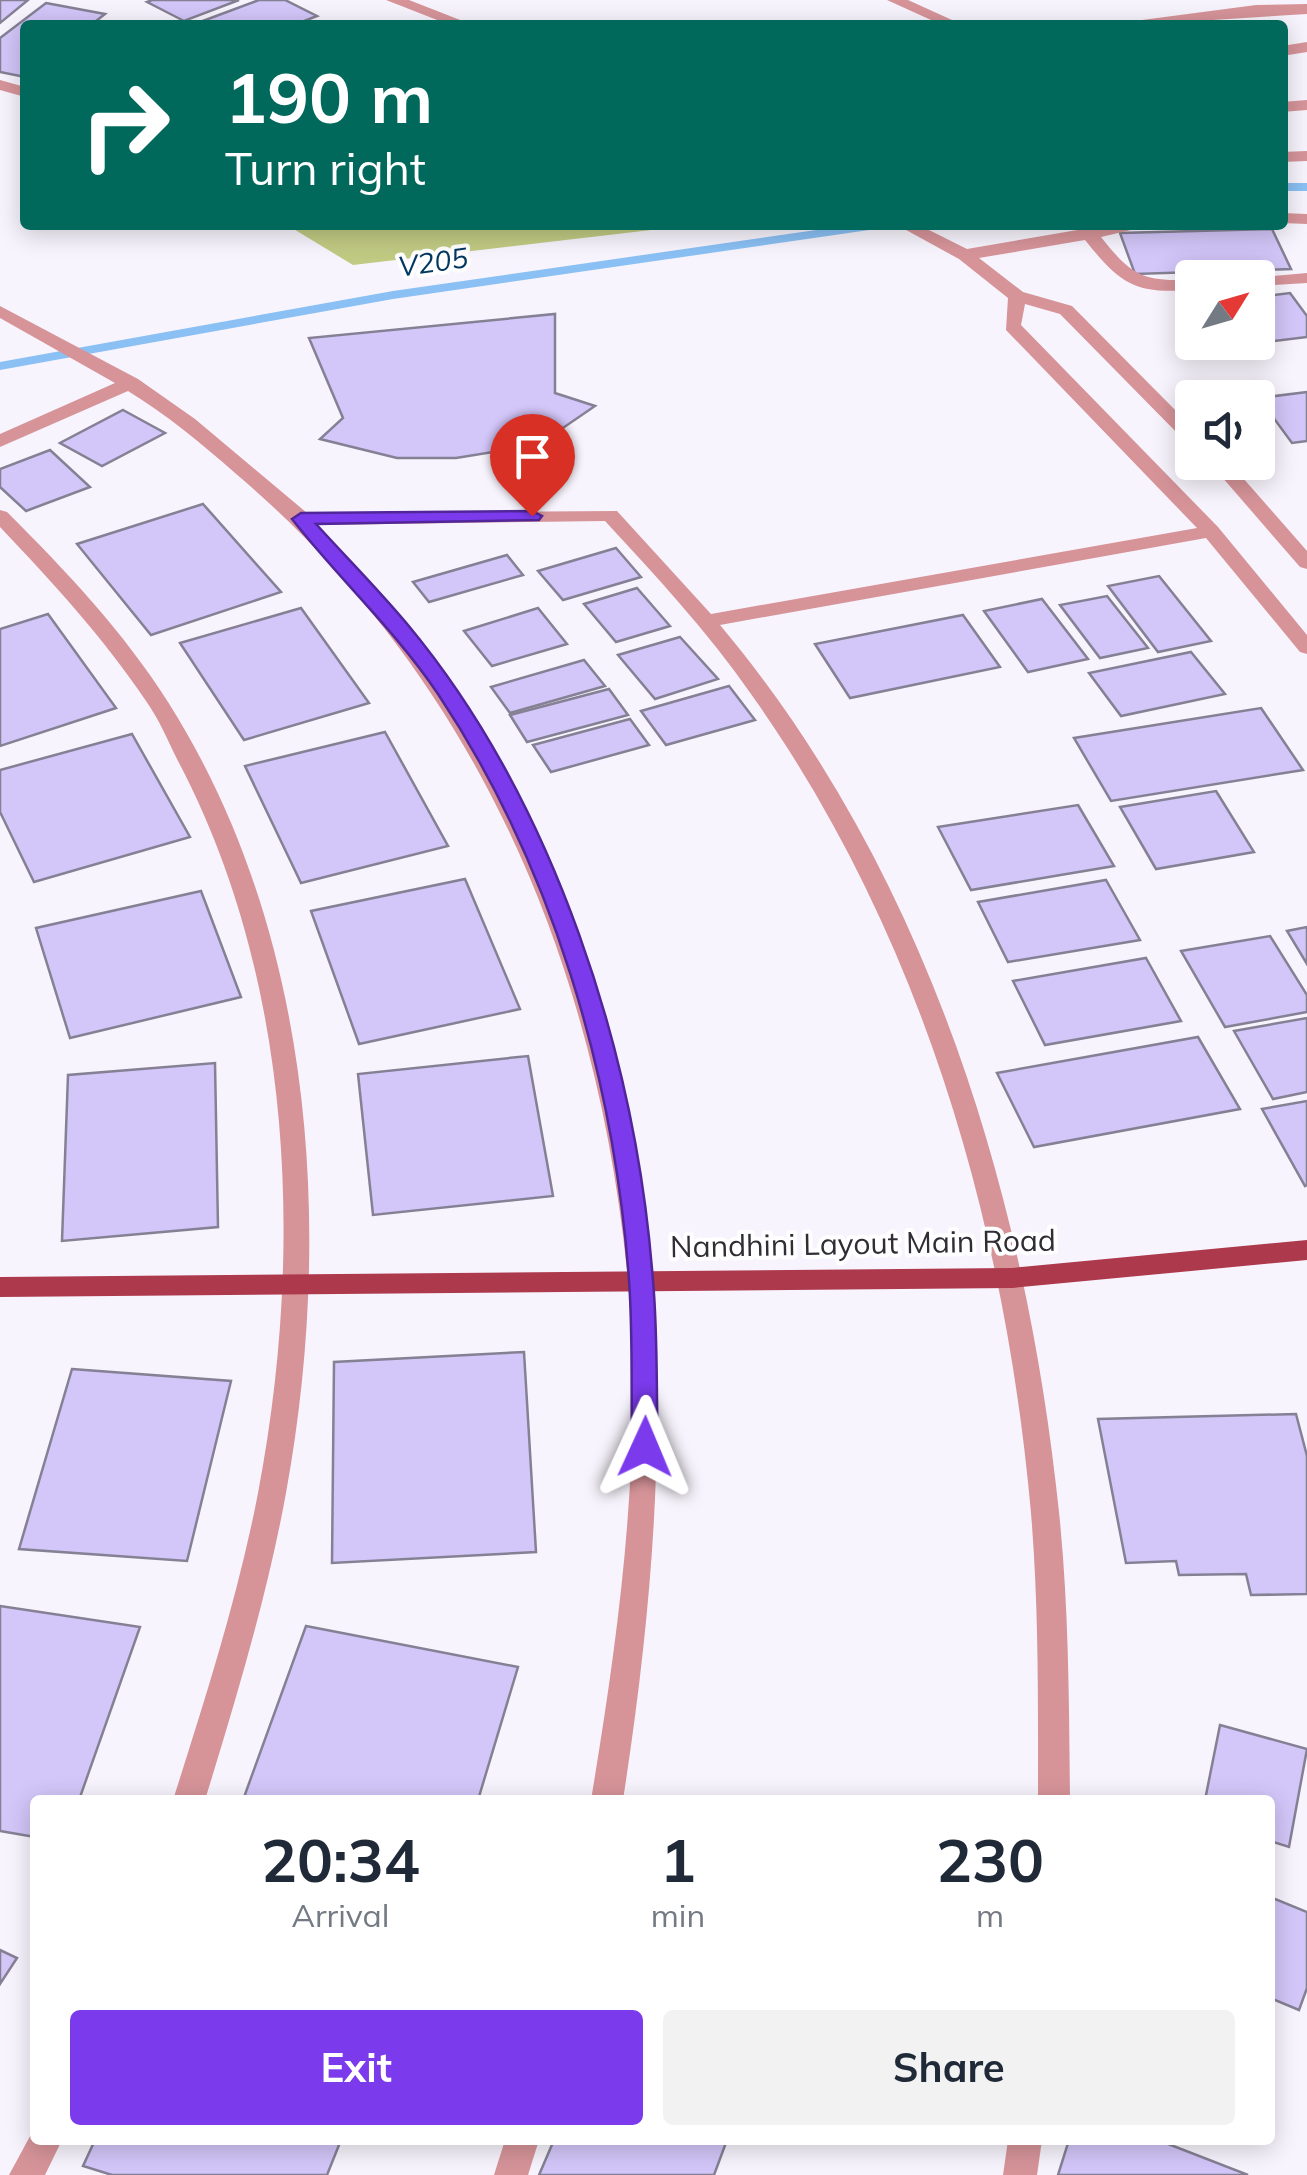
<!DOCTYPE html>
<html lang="en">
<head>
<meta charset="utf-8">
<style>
	:root { --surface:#fff; --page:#f2f2f3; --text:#1f2937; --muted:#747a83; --accent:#7c3aed }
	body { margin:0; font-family:Mulish,sans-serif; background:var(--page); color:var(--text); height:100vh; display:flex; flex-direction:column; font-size:38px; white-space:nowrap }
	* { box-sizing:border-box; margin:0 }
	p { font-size:32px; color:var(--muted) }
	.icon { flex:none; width:55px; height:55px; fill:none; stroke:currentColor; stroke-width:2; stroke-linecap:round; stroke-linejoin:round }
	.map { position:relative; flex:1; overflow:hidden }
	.side { position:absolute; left:30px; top:1795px; width:1245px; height:350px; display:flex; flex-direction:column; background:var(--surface); border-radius:10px; box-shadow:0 5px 25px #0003 }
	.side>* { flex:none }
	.top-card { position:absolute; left:20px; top:20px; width:1268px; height:210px; border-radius:10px; box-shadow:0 5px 25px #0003; background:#00695c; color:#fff; overflow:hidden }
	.needle { width:65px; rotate:53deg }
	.controls { position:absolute; left:1175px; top:260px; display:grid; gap:20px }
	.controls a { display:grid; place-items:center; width:100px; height:100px; border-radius:10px; background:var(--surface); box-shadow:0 5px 25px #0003; font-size:50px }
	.pin { position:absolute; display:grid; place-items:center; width:85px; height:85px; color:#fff; margin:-102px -42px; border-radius:50% 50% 50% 0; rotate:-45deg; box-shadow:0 0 10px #0007 }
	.pin .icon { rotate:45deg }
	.me { position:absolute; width:110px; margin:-55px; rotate:1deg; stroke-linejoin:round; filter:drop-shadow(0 0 8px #0008) }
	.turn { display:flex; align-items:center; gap:35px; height:210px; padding:0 40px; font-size:45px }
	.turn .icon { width:130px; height:130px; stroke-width:2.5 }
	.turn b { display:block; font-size:70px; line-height:85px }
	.eta { display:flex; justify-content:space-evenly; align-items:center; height:170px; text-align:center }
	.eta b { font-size:60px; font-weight:700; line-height:70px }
	.primary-button { display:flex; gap:20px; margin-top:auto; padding:20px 40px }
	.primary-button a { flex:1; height:115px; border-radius:10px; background:var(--accent); color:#fff; font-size:40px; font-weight:700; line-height:115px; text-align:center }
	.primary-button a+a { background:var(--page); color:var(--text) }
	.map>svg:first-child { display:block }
	.green { fill:#c1ca83 }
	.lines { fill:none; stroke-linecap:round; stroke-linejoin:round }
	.stream { fill:#8ac0f4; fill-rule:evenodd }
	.building { fill:#d3c6f9; stroke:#858194; stroke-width:2.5 }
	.minor { fill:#d69499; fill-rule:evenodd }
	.major { fill:#ad394d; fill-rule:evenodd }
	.route { fill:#7c3aed; stroke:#51269a; stroke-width:2.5 }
	.labels { text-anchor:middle; stroke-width:8; stroke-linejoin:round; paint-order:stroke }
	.far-water-label { font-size:28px; font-style:italic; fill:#033861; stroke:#fff }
	.street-label { font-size:30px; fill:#312d35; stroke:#fff }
</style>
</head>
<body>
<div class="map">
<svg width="1307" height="2175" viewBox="0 0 1307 2175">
	<rect width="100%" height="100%" fill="#f8f4fd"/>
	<path class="green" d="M287 225H694L353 265Z"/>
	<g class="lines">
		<g class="stream">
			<rect x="1282" y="183" width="25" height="8"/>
			<path d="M851 225H882L876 229 393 299 0 370V362L393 291Z"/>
		</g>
	</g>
	<g class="building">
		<path d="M0 0H28L0 23Z"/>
		<path d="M152 0H239L184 21 147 2Z"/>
		<path d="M259 0H285L317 16 294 25H192Z"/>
		<path d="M46 3 105 14 91 25H25V77L0 72V38Z"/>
		<path d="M1272 229 1291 269 1135 274 1120 233Z"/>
		<path d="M1290 293 1307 316V337L1206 349 1202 342H1258V297Z"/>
		<path d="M555 314V393L595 406 560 430 512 449 456 458H397L320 439 343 418 309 338Z"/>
		<path d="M1307 392V441L1292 443 1259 398Z"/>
		<path d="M123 410 165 433 102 466 60 443Z"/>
		<path d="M50 450 90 487 26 511 0 487V469Z"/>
		<path d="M203 504 281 592 151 635 77 544Z"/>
		<path d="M616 548 641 577 563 600 538 571Z"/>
		<path d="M507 555 523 575 429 602 413 582Z"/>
		<path d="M1159 576 1211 641 1158 652 1108 586Z"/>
		<path d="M637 588 670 626 616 642 584 604Z"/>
		<path d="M1107 596 1148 648 1100 658 1060 605Z"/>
		<path d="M1042 599 1088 659 1028 672 984 611Z"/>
		<path d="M301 608 369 703 244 740 180 643Z"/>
		<path d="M538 608 567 644 492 666 464 631Z"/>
		<path d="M48 614 116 708 0 746V629Z"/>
		<path d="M963 615 1000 667 850 698 815 644Z"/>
		<path d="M680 637 718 679 655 699 618 655Z"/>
		<path d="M1191 652 1225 694 1121 716 1089 673Z"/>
		<path d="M584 660 605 686 510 713 491 687Z"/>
		<path d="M729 686 755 720 666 745 641 711Z"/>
		<path d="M609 689 628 715 527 742 510 715Z"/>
		<path d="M1261 708 1303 770 1111 801 1074 738Z"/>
		<path d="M630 719 649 745 551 772 533 745Z"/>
		<path d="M385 732 448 846 301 883 245 766Z"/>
		<path d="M132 734 190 837 34 882 0 812V770Z"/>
		<path d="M1216 791 1254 852 1156 869 1120 807Z"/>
		<path d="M1078 805 1114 866 971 890 938 827Z"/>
		<path d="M465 879 520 1009 359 1044 311 911Z"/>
		<path d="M1106 880 1140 940 1008 962 978 902Z"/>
		<path d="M201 891 241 997 70 1038 36 928Z"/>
		<path d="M1307 927V964L1287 931Z"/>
		<path d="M1270 936 1307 995V1012L1225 1027 1181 951Z"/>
		<path d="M1146 958 1181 1021 1045 1045 1013 981Z"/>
		<path d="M1307 1018V1092L1273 1099 1234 1031Z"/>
		<path d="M1198 1037 1240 1109 1034 1147 997 1073Z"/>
		<path d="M528 1056 553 1196 373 1215 358 1074Z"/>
		<path d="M215 1063 218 1227 62 1241 68 1075Z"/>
		<path d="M1307 1101V1185L1305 1186 1262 1109Z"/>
		<path d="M524 1352 536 1552 332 1563 334 1362Z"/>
		<path d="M72 1369 231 1381 187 1561 19 1549Z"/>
		<path d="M1296 1414 1307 1456V1594L1251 1595 1246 1574 1179 1575 1176 1561 1126 1563 1098 1419Z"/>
		<path d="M0 1606 140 1627 79 1800H35V1837L0 1831Z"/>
		<path d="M306 1626 518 1667 478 1800H243Z"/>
		<path d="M1220 1725 1307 1749 1289 1847 1270 1841V1800H1205Z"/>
		<path d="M1270 1897 1307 1912V1988L1299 2010 1270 1998Z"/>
		<path d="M0 1950 17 1958 0 1984Z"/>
		<path d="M95 2140H341L327 2175H112L83 2166Z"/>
		<path d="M554 2140H727L714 2175H539Z"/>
		<path d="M1069 2140H1158L1248 2175H1058Z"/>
	</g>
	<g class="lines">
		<g class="minor">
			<path d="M386 0H409L473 25H450Z"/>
			<path d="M887 0H908L963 25H942Z"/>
			<path d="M1307 4V14L1134 25 1142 20 1256 5Z"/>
			<path d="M1307 42V52L1282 56V46Z"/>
			<path d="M0 80 25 87V97L0 90Z"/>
			<path d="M1307 100V110L1282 112V102Z"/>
			<path d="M1307 151V161L1282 162V152Z"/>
			<path d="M1282 213 1307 214V224L1282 223Z"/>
			<path d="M897 225H919L967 249 1089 228 1152 225 1101 237C1133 277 1142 281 1192 280V290C1135 294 1121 285 1085 240L979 258 1023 292 1072 306 1192 427V443L1185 441 1060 314 1025 304 1021 325 1218 527 1307 635V654L1300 652 1206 538 720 625C927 872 1026 1195 1059 1512 1069 1608 1069 1704 1070 1800H1038C1038 1704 1039 1609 1031 1513 1005 1223 921 933 751 694 708 632 656 576 605 521L317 525C378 592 438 660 484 738 683 1075 681 1426 623 1800H591C620 1626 644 1447 627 1271 596 962 475 676 235 473 201 443 167 415 128 391L0 447V434L115 383 0 318V306L138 379 195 419 307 513 617 511 711 614 1197 528 1006 330 1008 298 959 259Z"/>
			<path d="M1307 273V283L1258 286V278H1252Z"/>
			<path d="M1209 462H1229L1307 551V569L1300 567Z"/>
			<path d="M0 510 7 512C66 571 123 631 168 702 314 932 334 1230 286 1493 267 1597 236 1699 205 1800H173C205 1699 238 1597 258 1493 304 1252 294 981 178 761 168 741 159 719 146 701 103 637 53 583 0 527Z"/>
			<path d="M35 2127V2140H62L45 2175H9Z"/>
			<path d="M505 2140H539L528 2175H494Z"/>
			<path d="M1008 2140H1042L1037 2175H1003Z"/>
		</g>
		<path class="major" d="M1307 1240V1260L1012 1288 0 1297V1277L1012 1268Z"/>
	</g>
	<path class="route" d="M532 511 542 516 539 520 316 524C346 557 379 590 408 625 554 801 636 1054 653 1281 658 1336 656 1392 658 1447L654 1454 645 1457 636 1454 632 1447C631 1392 633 1335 629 1280 614 1076 552 865 438 694 395 630 339 579 292 519L301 513Z"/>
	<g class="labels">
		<g class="far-water-label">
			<text transform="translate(433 262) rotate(-8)" y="10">V205</text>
		</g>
		<g class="street-label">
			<text transform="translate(863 1244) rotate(-1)" y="10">Nandhini Layout Main Road</text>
		</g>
	</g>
</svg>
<div class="controls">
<a><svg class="needle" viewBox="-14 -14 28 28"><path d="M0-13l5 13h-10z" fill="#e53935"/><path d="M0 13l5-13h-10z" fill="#747a83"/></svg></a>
<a><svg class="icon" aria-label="sound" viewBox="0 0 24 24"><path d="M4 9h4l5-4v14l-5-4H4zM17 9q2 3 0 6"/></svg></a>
</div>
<div class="pin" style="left:532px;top:516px;background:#d93025"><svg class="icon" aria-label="arrive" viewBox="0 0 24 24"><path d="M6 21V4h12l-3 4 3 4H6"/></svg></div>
<svg class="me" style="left:645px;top:1447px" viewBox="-20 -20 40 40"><path d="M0-17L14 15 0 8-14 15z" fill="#7c3aed" stroke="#fff" stroke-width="4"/></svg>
<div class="top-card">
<div class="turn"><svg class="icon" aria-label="right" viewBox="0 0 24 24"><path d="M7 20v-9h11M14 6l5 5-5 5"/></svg><div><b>190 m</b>Turn right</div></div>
</div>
<section class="side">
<div class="eta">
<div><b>20:34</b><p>Arrival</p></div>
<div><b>1</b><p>min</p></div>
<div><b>230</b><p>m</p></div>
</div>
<div class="primary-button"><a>Exit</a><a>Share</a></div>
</section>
</div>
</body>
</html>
